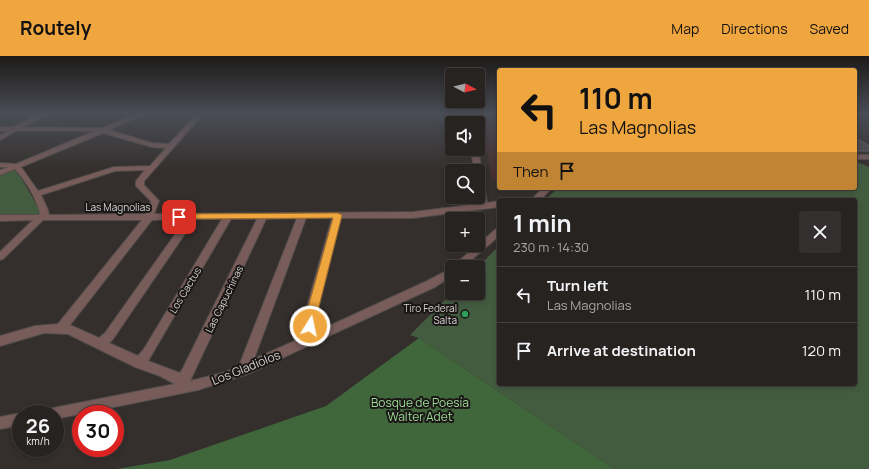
<!DOCTYPE html>
<html lang="en">
<head>
<meta charset="utf-8">
<style>
	:root { --surface:#272321; --page:#332f2e; --text:#f1f3f6; --muted:#a4a4a5; --line:#43403f; --accent:#f0a63f }
	body { margin:0; font-family:Manrope,sans-serif; background:var(--page); color:var(--text); height:100vh; display:flex; flex-direction:column; font-size:15px; white-space:nowrap }
	* { box-sizing:border-box; margin:0 }
	p { font-size:13px; color:var(--muted) }
	.icon { flex:none; width:22px; height:22px; fill:none; stroke:currentColor; stroke-width:2; stroke-linecap:round; stroke-linejoin:round }
	.map { position:relative; flex:1; overflow:hidden }
	.drawer { position:absolute; left:497px; top:142px; width:360px; height:188px; display:flex; flex-direction:column; background:var(--surface); border-radius:4px; box-shadow:0 2px 6px #0003,0 0 0 1px var(--line) }
	.drawer>* { flex:none }
	.hud { position:absolute; left:497px; top:12px; width:360px; height:122px; border-radius:4px; box-shadow:0 2px 6px #0003,0 0 0 1px var(--line); background:#f0a63f; color:#111; overflow:hidden }
	.needle { width:26px; rotate:97deg }
	.fabs { position:absolute; left:445px; top:12px; display:grid; gap:8px }
	.fabs a { display:grid; place-items:center; width:40px; height:40px; border-radius:4px; background:var(--surface); box-shadow:0 2px 6px #0003,0 0 0 1px var(--line); font-size:20px }
	.speed { position:absolute; left:12px; top:349px; display:flex; gap:8px; font-size:20px; font-weight:700; text-align:center }
	.speed>* { display:grid; place-content:center; width:52px; height:52px; border-radius:50%; background:var(--surface); box-shadow:0 2px 6px #0003,0 0 0 1px var(--line); line-height:1 }
	.speed small { font-size:10px; font-weight:400 }
	.speed .limit { border:6px solid #d22; background:#fff; color:#111 }
	.pin { position:absolute; display:grid; place-items:center; width:34px; height:34px; color:#fff; margin:-17px; border-radius:8px; box-shadow:0 2px 6px #0006 }
	.me { position:absolute; width:44px; margin:-22px; rotate:10deg; stroke-linejoin:round; filter:drop-shadow(0 0 3px #0008) }
	.turn { display:flex; align-items:center; gap:14px; height:84px; padding:0 16px; font-size:18px }
	.turn .icon { width:52px; height:52px; stroke-width:2.5 }
	.turn b { display:block; font-size:28px; line-height:34px }
	.then { display:flex; align-items:center; height:38px; padding:0 16px; background:#0003; gap:8px; font-size:15px }
	.round { display:grid; place-items:center; flex:none; width:42px; height:42px; border-radius:4px; background:var(--page) }
	.summary { display:flex; align-items:center; justify-content:space-between; height:68px; padding:0 16px }
	h1 { font-size:24px; font-weight:700; line-height:30px }
	ul { padding:0; list-style:none }
	li { display:flex; align-items:center; gap:12px; height:56px; padding:0 16px; border-top:1px solid var(--line) }
	li div { flex:1 }
	li b { display:block; font-size:15px }
	li em { font-style:normal }
	header { display:flex; align-items:center; gap:24px; box-sizing:border-box; height:56px; padding:0 20px; background:var(--accent); color:#111 }
	header strong { font-size:19px }
	nav { display:flex; gap:22px; margin-inline-start:auto; font-size:14px }
	.map>svg:first-child { display:block }
	.medical { fill:#463132 }
	.green { fill:#435c40 }
	.forest { fill:#40673c }
	.building { fill:#4f4b4e; stroke:#6c676b }
	.lines { fill:none; stroke-linecap:round; stroke-linejoin:round }
	.minor-casing { stroke:#514c4a; stroke-width:2 }
	.minor { fill:#785c5a; fill-rule:evenodd }
	.route { fill:#f0a63f; stroke:#9c6c29 }
	.leisure-dot { fill:#2e9e5b; stroke:#1a1716; stroke-width:1.5 }
	.labels { text-anchor:middle; stroke-width:4; stroke-linejoin:round; paint-order:stroke }
	.street-label { font-size:10px; fill:#d6d2d1; stroke:#1a1716 }
	.poi-label { font-size:10px; fill:#d6d2d1; stroke:#1a1716; text-anchor:end }
	.near-street-label { font-size:12px; fill:#d6d2d1; stroke:#1a1716 }
	.near-park-label { font-size:12px; fill:#9bd894; stroke:#1a1716 }
</style>
</head>
<body>
<header>
<strong>Routely</strong>
<nav><a>Map</a><a>Directions</a><a>Saved</a></nav>
</header>
<div class="map">
<svg width="869" height="413" viewBox="0 0 869 413">
	<rect width="100%" height="100%" fill="#342f2c"/>
	<path class="medical" d="M479 57H499V127L492 123Z"/>
	<g class="green">
		<path d="M855 105 869 111V413H614L419 282 410 279 452 237H478V211L499 190V328H855V144H545L558 132H855Z"/>
		<path d="M12 114 17 115 41 156 38 159H0V119Z"/>
	</g>
	<path class="forest" d="M419 282 614 413H117L170 404 326 350Z"/>
	<path class="building" d="M855 81 869 90V95H855Z"/>
	<g class="lines">
		<g class="minor-casing">
			<g id="minor">
				<path d="M42 57H51L23 71 102 72 139 57H147L109 74 152 87 169 88 198 57H204L144 125V129L159 145 154 158 413 156 478 148V115H474L471 93 478 92 487 147 499 145V151L413 162H341L315 265 318 275 427 225 452 212V220L435 231 320 284 319 286 314 287 248 318 198 334 55 363V358H41L43 354 175 328 160 320 135 311 68 278 44 277 0 290V280L35 270 58 268 142 164H43L3 203 0 204V196L33 164 0 165V159H39L40 157C36 142 26 125 15 113L0 119V114L8 111H0V107L16 108 95 75H16L0 84V79L7 75H0V71H13L26 64ZM103 77 152 91 166 92 150 110 114 111 38 135 21 111ZM145 114 136 125V130L151 145 146 158 49 159 48 154 41 139 115 115ZM297 162 239 310 226 316 190 325 266 163ZM306 162H332L303 265 308 279 254 303ZM186 163 105 277 99 282 70 269 152 164ZM195 163H222L144 293 138 300 109 287 113 283ZM231 163H257L182 314 180 317 148 305Z"/>
				<path d="M467 57H473L474 67H468Z"/>
				<rect x="855" y="99" width="14" height="4"/>
				<path d="M543 132H552L540 144H531Z"/>
				<path d="M499 172V180L463 211H452L496 173Z"/>
				<path d="M21 357 24 358H21V369L0 373V361Z"/>
			</g>
		</g>
		<use href="#minor" class="minor"/>
	</g>
	<linearGradient id="sky" x2="0" y2="1"><stop stop-color="#1d1a18"/><stop offset="0.5" stop-color="#4a4d56"/><stop offset="1" stop-color="#4a4d56" stop-opacity="0"/></linearGradient>
	<rect width="869" height="115" fill="url(#sky)"/>
	<path class="route" d="M338 157 342 159 315 266V270L310 274 306 273 304 266 333 162 179 163 175 161 179 158Z"/>
	<circle class="leisure-dot" cx="465" cy="258" r="4"/>
	<g class="labels">
		<g class="street-label">
			<text x="118" y="155">Las Magnolias</text>
			<text transform="translate(185 234) rotate(-59)" y="4">Los Cactus</text>
			<text transform="translate(224 243) rotate(-64)" y="4">Las Capuchinas</text>
		</g>
		<g class="poi-label">
			<text x="457" y="256">Tiro Federal<tspan x="457" dy="12">Salta</tspan></text>
		</g>
		<g class="near-street-label">
			<text transform="translate(246 312) rotate(-22)" y="4">Los Gladiolos</text>
		</g>
		<g class="near-park-label">
			<text x="420" y="351">Bosque de Poesía<tspan x="420" dy="14">Walter Adet</tspan></text>
		</g>
	</g>
</svg>
<div class="fabs">
<a><svg class="needle" viewBox="-14 -14 28 28"><path d="M0-13l5 13h-10z" fill="#e53935"/><path d="M0 13l5-13h-10z" fill="#a4a4a5"/></svg></a>
<a><svg class="icon" aria-label="sound" viewBox="0 0 24 24"><path d="M4 9h4l5-4v14l-5-4H4zM17 9q2 3 0 6"/></svg></a>
<a><svg class="icon" aria-label="search" viewBox="0 0 24 24"><circle cx="10" cy="10" r="6"/><path d="M15 15l6 6"/></svg></a>
<a>+</a>
<a>−</a>
</div>
<div class="speed"><div>26<small>km/h</small></div><div class="limit">30</div></div>
<div class="pin" style="left:179px;top:161px;background:#d93025"><svg class="icon" aria-label="arrive" viewBox="0 0 24 24"><path d="M6 21V4h12l-3 4 3 4H6"/></svg></div>
<svg class="me" style="left:310px;top:270px" viewBox="-20 -20 40 40"><circle r="17" fill="#f0a63f" stroke="#fff" stroke-width="3"/><path d="M0-11L8 9 0 5-8 9z" fill="#fff"/></svg>
<div class="hud">
<div class="turn"><svg class="icon" aria-label="left" viewBox="0 0 24 24"><path d="M17 20v-9H6M10 6l-5 5 5 5"/></svg><div><b>110 m</b>Las Magnolias</div></div>
<div class="then">Then<svg class="icon" aria-label="arrive" viewBox="0 0 24 24"><path d="M6 21V4h12l-3 4 3 4H6"/></svg></div>
</div>
<section class="drawer">
<div class="summary"><div><h1>1 min</h1><p>230 m · 14:30</p></div><a class="round"><svg class="icon" aria-label="close" viewBox="0 0 24 24"><path d="M6 6l12 12M18 6L6 18"/></svg></a></div>
<ul>
<li><svg class="icon" aria-label="left" viewBox="0 0 24 24"><path d="M17 20v-9H6M10 6l-5 5 5 5"/></svg><div><b>Turn left</b><p>Las Magnolias</p></div><em>110 m</em></li>
<li><svg class="icon" aria-label="arrive" viewBox="0 0 24 24"><path d="M6 21V4h12l-3 4 3 4H6"/></svg><div><b>Arrive at destination</b></div><em>120 m</em></li>
</ul>
</section>
</div>
</body>
</html>
